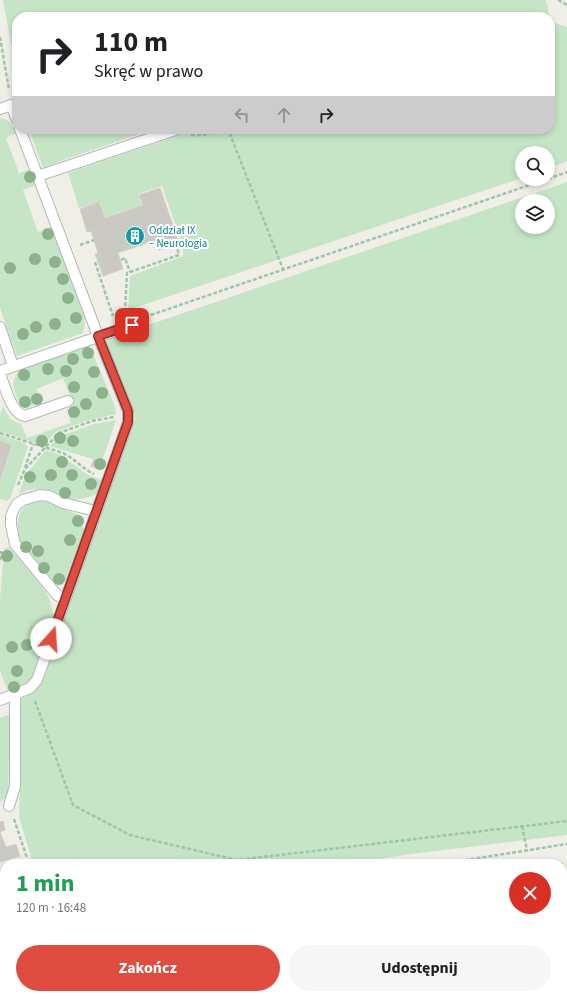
<!DOCTYPE html>
<html lang="pl">
<head>
<meta charset="utf-8">
<style>
	:root { --surface:#fff; --page:#f6f6f6; --text:#202124; --muted:#757577; --accent:#de4d3f }
	body { margin:0; font-family:"Source Sans 3",sans-serif; background:var(--page); color:var(--text); height:100vh; display:flex; flex-direction:column; font-size:15px; white-space:nowrap }
	* { box-sizing:border-box; margin:0 }
	p { font-size:13px; color:var(--muted) }
	.icon { flex:none; width:22px; height:22px; fill:none; stroke:currentColor; stroke-width:2; stroke-linecap:round; stroke-linejoin:round }
	.map { position:relative; flex:1; overflow:hidden }
	.details { position:absolute; left:0px; top:859px; width:567px; height:140px; display:flex; flex-direction:column; background:var(--surface); border-radius:16px 16px 0 0; box-shadow:0 2px 6px #0003 }
	.details>* { flex:none }
	.guide { position:absolute; left:12px; top:12px; width:543px; height:122px; border-radius:16px; box-shadow:0 2px 6px #0003; background:#fff; color:var(--text); overflow:hidden }
	.tools { position:absolute; left:515px; top:146px; display:grid; gap:8px }
	.tools a { display:grid; place-items:center; width:40px; height:40px; border-radius:50%; background:var(--surface); box-shadow:0 2px 6px #0003; font-size:20px }
	.pin { position:absolute; display:grid; place-items:center; width:34px; height:34px; color:#fff; margin:-17px; border-radius:8px; box-shadow:0 2px 6px #0006 }
	.me { position:absolute; width:44px; margin:-22px; rotate:19deg; stroke-linejoin:round; filter:drop-shadow(0 0 3px #0008) }
	.turn { display:flex; align-items:center; gap:14px; height:84px; padding:0 16px; font-size:18px }
	.turn .icon { width:52px; height:52px; stroke-width:2.5 }
	.turn b { display:block; font-size:28px; line-height:34px }
	.lanes { display:flex; align-items:center; height:38px; padding:0 16px; background:#0003; justify-content:center; gap:20px; direction:ltr }
	.lanes .off { opacity:.35 }
	.round { display:grid; place-items:center; flex:none; width:42px; height:42px; border-radius:21px; background:var(--page) }
	.overview { display:flex; align-items:center; justify-content:space-between; height:68px; padding:0 16px }
	h1 { font-size:24px; font-weight:700; line-height:30px; color:#1e9e55 }
	.primary-button { display:flex; gap:8px; margin-top:auto; padding:8px 16px }
	.primary-button a { flex:1; height:46px; border-radius:24px; background:var(--accent); color:#fff; font-size:16px; font-weight:700; line-height:46px; text-align:center }
	.primary-button a+a { background:var(--page); color:var(--text) }
	.map>svg:first-child { display:block }
	.green { fill:#c6e5c6; fill-rule:evenodd }
	.building { fill:#cbc9c4; stroke:#d4d0c6 }
	.lines { fill:none; stroke-linecap:round; stroke-linejoin:round }
	.service-casing { stroke:#b4b7ba; stroke-width:12 }
	.minor-casing { stroke:#b4b7ba; stroke-width:22 }
	.path { stroke:#9fc6ab; stroke-width:2.5; stroke-dasharray:4 2; stroke-linecap:butt }
	.service { stroke:#fff; stroke-width:10 }
	.minor { stroke:#fff; stroke-width:20 }
	.rail { stroke:#b5b6b6; stroke-width:3; stroke-dasharray:1 5; stroke-linecap:butt }
	.tree { fill:#8cb28b }
	.route-casing { stroke:#903229; stroke-width:10 }
	.route { stroke:#de4d3f; stroke-width:7 }
	.labels { text-anchor:middle; stroke-width:4; stroke-linejoin:round; paint-order:stroke }
	.culture-label { font-size:11px; fill:#0d838f; stroke:#fff; text-anchor:start }
</style>
</head>
<body>
<div class="map">
<svg width="567" height="999" viewBox="0 0 567 999">
	<rect width="100%" height="100%" fill="#efeee7"/>
	<g class="green">
		<path d="M3 0H545L547 3 549 17H17V76Z"/>
		<path d="M550 19 555 23 567 27V161L548 169V153H522V178L128 310 130 276 183 256V246L162 186 138 194 142 205 105 217 100 202 79 208 68 173 198 129H550Z"/>
		<path d="M0 118C9 119 12 125 17 133L6 138 19 173 30 169 36 185 23 190 38 232 51 227 55 237 57 238 84 311 85 323 83 333 17 356 0 308Z"/>
		<path d="M29 129H154L63 160 43 168Z"/>
		<path d="M567 182V835L411 854 346 864H33L19 817 20 784 21 698 35 691 45 672 135 419 134 412 108 346 107 340 110 338ZM522 201H548V227H522Z"/>
		<path d="M89 345 115 406 116 414 89 420 57 431 43 445 0 431V415L3 406 10 419 21 424 27 438 71 423 67 409 74 407 63 378 36 389 41 402 27 407 20 405C14 391 9 382 20 369Z"/>
		<path d="M116 420 102 461 103 462 102 468 97 467 99 461 50 446 60 436 94 424Z"/>
		<path d="M0 435 25 443 28 447 10 499 6 501 0 499V482L13 445 0 441Z"/>
		<path d="M46 450 61 455 88 475 102 480 97 494C88 498 77 501 66 498 62 497 57 494 52 492 40 487 30 489 19 494L25 476Z"/>
		<path d="M43 501 50 502 79 515 84 531 65 581C59 584 57 584 51 581 44 573 26 556 22 548 19 542 19 535 18 529 17 509 24 504 43 501Z"/>
		<path d="M9 547 41 584 49 598 52 609 54 616 32 682 8 692 0 670V599L4 551 5 548Z"/>
		<path d="M10 714 8 796 0 802V718Z"/>
		<path d="M5 878V923L0 910V891L5 889 2 879Z"/>
		<path d="M100 994H121L106 999H85Z"/>
		<path d="M179 994H247L248 999H180Z"/>
	</g>
	<g class="building">
		<path d="M160 188 179 243 159 250 156 240 118 253 123 269 103 276 95 254 98 253 91 231 87 232 80 209 99 202 105 218 143 205 139 195Z"/>
		<path d="M0 441 12 445 0 480Z"/>
		<path d="M94 459 99 461 96 468 91 466Z"/>
		<path d="M3 821 5 830 0 832 6 847 16 844 20 856 0 862V822Z"/>
		<path d="M567 954V989H562V955Z"/>
		<path d="M374 994H405V999H375Z"/>
	</g>
	<g class="lines">
		<g class="service-casing">
			<g id="service">
				<path d="M0 109 11 105 17 120"/>
				<path d="M38 176 178 129"/>
				<path d="M0 327 13 366"/>
				<path d="M0 371 132 325"/>
				<path d="M0 374C5 386 11 414 25 416L68 401"/>
				<path d="M65 599 57 595 15 544 11 525V516L14 509 17 504 23 500 40 495 49 496 63 503 96 511"/>
				<path d="M0 700 30 688 37 680 125 431 128 422V411L98 336 20 129"/>
				<path d="M9 806 15 786V694"/>
			</g>
		</g>
		<g class="minor-casing">
			<g id="minor">
				<path d="M562 900 567 899"/>
				<path d="M63 999 80 994"/>
			</g>
		</g>
		<g class="path">
			<path d="M558 0 567 5"/>
			<path d="M0 37 9 90"/>
			<path d="M191 135H203L228 129 283 269"/>
			<path d="M548 179 567 172"/>
			<path d="M80 245 94 240"/>
			<path d="M121 260 125 258 130 272"/>
			<path d="M95 262 113 316"/>
			<path d="M125 312 127 273 179 255 176 244"/>
			<path d="M145 317 547 179"/>
			<path d="M0 433 63 453C75 459 83 469 94 474"/>
			<path d="M25 468 33 444"/>
			<path d="M18 485 25 469 59 433 92 421 114 417"/>
			<path d="M0 560 1 551"/>
			<path d="M35 701 73 805 130 835 237 860 567 821"/>
			<path d="M14 819 29 864"/>
			<path d="M522 826 527 850"/>
			<path d="M441 864 567 844"/>
			<path d="M0 876 5 875"/>
			<path d="M0 919 5 932"/>
			<path d="M0 953 5 951"/>
			<path d="M6 999 21 994"/>
			<path d="M121 999 133 994"/>
		</g>
		<use href="#service" class="service"/>
		<use href="#minor" class="minor"/>
		<g class="rail">
			<path d="M562 864H567"/>
			<path d="M562 875H567"/>
			<path d="M0 978 5 976"/>
			<path d="M0 989 5 988"/>
		</g>
	</g>
	<g class="tree">
		<circle cx="30" cy="177" r="6"/>
		<circle cx="48" cy="234" r="6"/>
		<circle cx="35" cy="259" r="6"/>
		<circle cx="55" cy="262" r="6"/>
		<circle cx="10" cy="268" r="6"/>
		<circle cx="63" cy="279" r="6"/>
		<circle cx="68" cy="298" r="6"/>
		<circle cx="76" cy="318" r="6"/>
		<circle cx="55" cy="324" r="6"/>
		<circle cx="36" cy="327" r="6"/>
		<circle cx="23" cy="334" r="6"/>
		<circle cx="88" cy="353" r="6"/>
		<circle cx="73" cy="359" r="6"/>
		<circle cx="48" cy="369" r="6"/>
		<circle cx="66" cy="371" r="6"/>
		<circle cx="94" cy="372" r="6"/>
		<circle cx="24" cy="375" r="6"/>
		<circle cx="74" cy="387" r="6"/>
		<circle cx="102" cy="393" r="6"/>
		<circle cx="37" cy="399" r="6"/>
		<circle cx="25" cy="402" r="6"/>
		<circle cx="86" cy="404" r="6"/>
		<circle cx="74" cy="412" r="6"/>
		<circle cx="60" cy="438" r="6"/>
		<circle cx="42" cy="441" r="6"/>
		<circle cx="73" cy="441" r="6"/>
		<circle cx="62" cy="462" r="6"/>
		<circle cx="100" cy="464" r="6"/>
		<circle cx="51" cy="475" r="6"/>
		<circle cx="72" cy="475" r="6"/>
		<circle cx="30" cy="477" r="6"/>
		<circle cx="91" cy="484" r="6"/>
		<circle cx="65" cy="493" r="6"/>
		<circle cx="78" cy="521" r="6"/>
		<circle cx="70" cy="540" r="6"/>
		<circle cx="26" cy="547" r="6"/>
		<circle cx="38" cy="551" r="6"/>
		<circle cx="7" cy="556" r="6"/>
		<circle cx="44" cy="568" r="6"/>
		<circle cx="59" cy="579" r="6"/>
		<circle cx="27" cy="645" r="6"/>
		<circle cx="12" cy="647" r="6"/>
		<circle cx="17" cy="671" r="6"/>
		<circle cx="14" cy="687" r="6"/>
	</g>
	<g class="lines">
		<g class="route-casing">
			<path id="route" d="M51 639 128 422V411L98 336 132 325"/>
		</g>
		<use href="#route" class="route"/>
	</g>
	<defs>
		<g id="building-disc" transform="scale(1)"><circle r="9.5" fill="#0f9aa8" stroke="#fff"/><path d="M-4-6H4V6H1V3H-1V6H-4ZM-2.5-4.3h1.7v1.8h-1.7ZM.8-4.3h1.7v1.8H.8ZM-2.5-1h1.7V.8h-1.7ZM.8-1h1.7V.8H.8Z" fill="#fff"/></g>
	</defs>
	<g fill-rule="evenodd">
		<use href="#building-disc" x="135" y="236"/>
	</g>
	<g class="labels">
		<g class="culture-label">
			<text x="149" y="234">Oddział IX<tspan x="149" dy="13">– Neurologia</tspan></text>
		</g>
	</g>
</svg>
<div class="tools">
<a><svg class="icon" aria-label="search" viewBox="0 0 24 24"><circle cx="10" cy="10" r="6"/><path d="M15 15l6 6"/></svg></a>
<a><svg class="icon" aria-label="layers" viewBox="0 0 24 24"><path d="M12 4l9 5-9 5-9-5zM3 14l9 5 9-5"/></svg></a>
</div>
<div class="pin" style="left:132px;top:325px;background:#d93025"><svg class="icon" aria-label="arrive" viewBox="0 0 24 24"><path d="M6 21V4h12l-3 4 3 4H6"/></svg></div>
<svg class="me" style="left:51px;top:639px" viewBox="-20 -20 40 40"><circle r="19" fill="#fff"/><path d="M0-13L10 11 0 6-10 11z" fill="#de4d3f"/></svg>
<div class="guide">
<div class="turn"><svg class="icon" aria-label="right" viewBox="0 0 24 24"><path d="M7 20v-9h11M14 6l5 5-5 5"/></svg><div><b>110 m</b>Skręć w prawo</div></div>
<div class="lanes"><svg class="icon off" aria-label="left" viewBox="0 0 24 24"><path d="M17 20v-9H6M10 6l-5 5 5 5"/></svg><svg class="icon off" aria-label="ahead" viewBox="0 0 24 24"><path d="M12 20V5M6 11l6-6 6 6"/></svg><svg class="icon" aria-label="right" viewBox="0 0 24 24"><path d="M7 20v-9h11M14 6l5 5-5 5"/></svg></div>
</div>
<section class="details">
<div class="overview"><div><h1>1 min</h1><p>120 m · 16:48</p></div><a class="round" style="background:#d93025;color:#fff"><svg class="icon" aria-label="close" viewBox="0 0 24 24"><path d="M6 6l12 12M18 6L6 18"/></svg></a></div>
<div class="primary-button"><a>Zakończ</a><a>Udostępnij</a></div>
</section>
</div>
</body>
</html>
